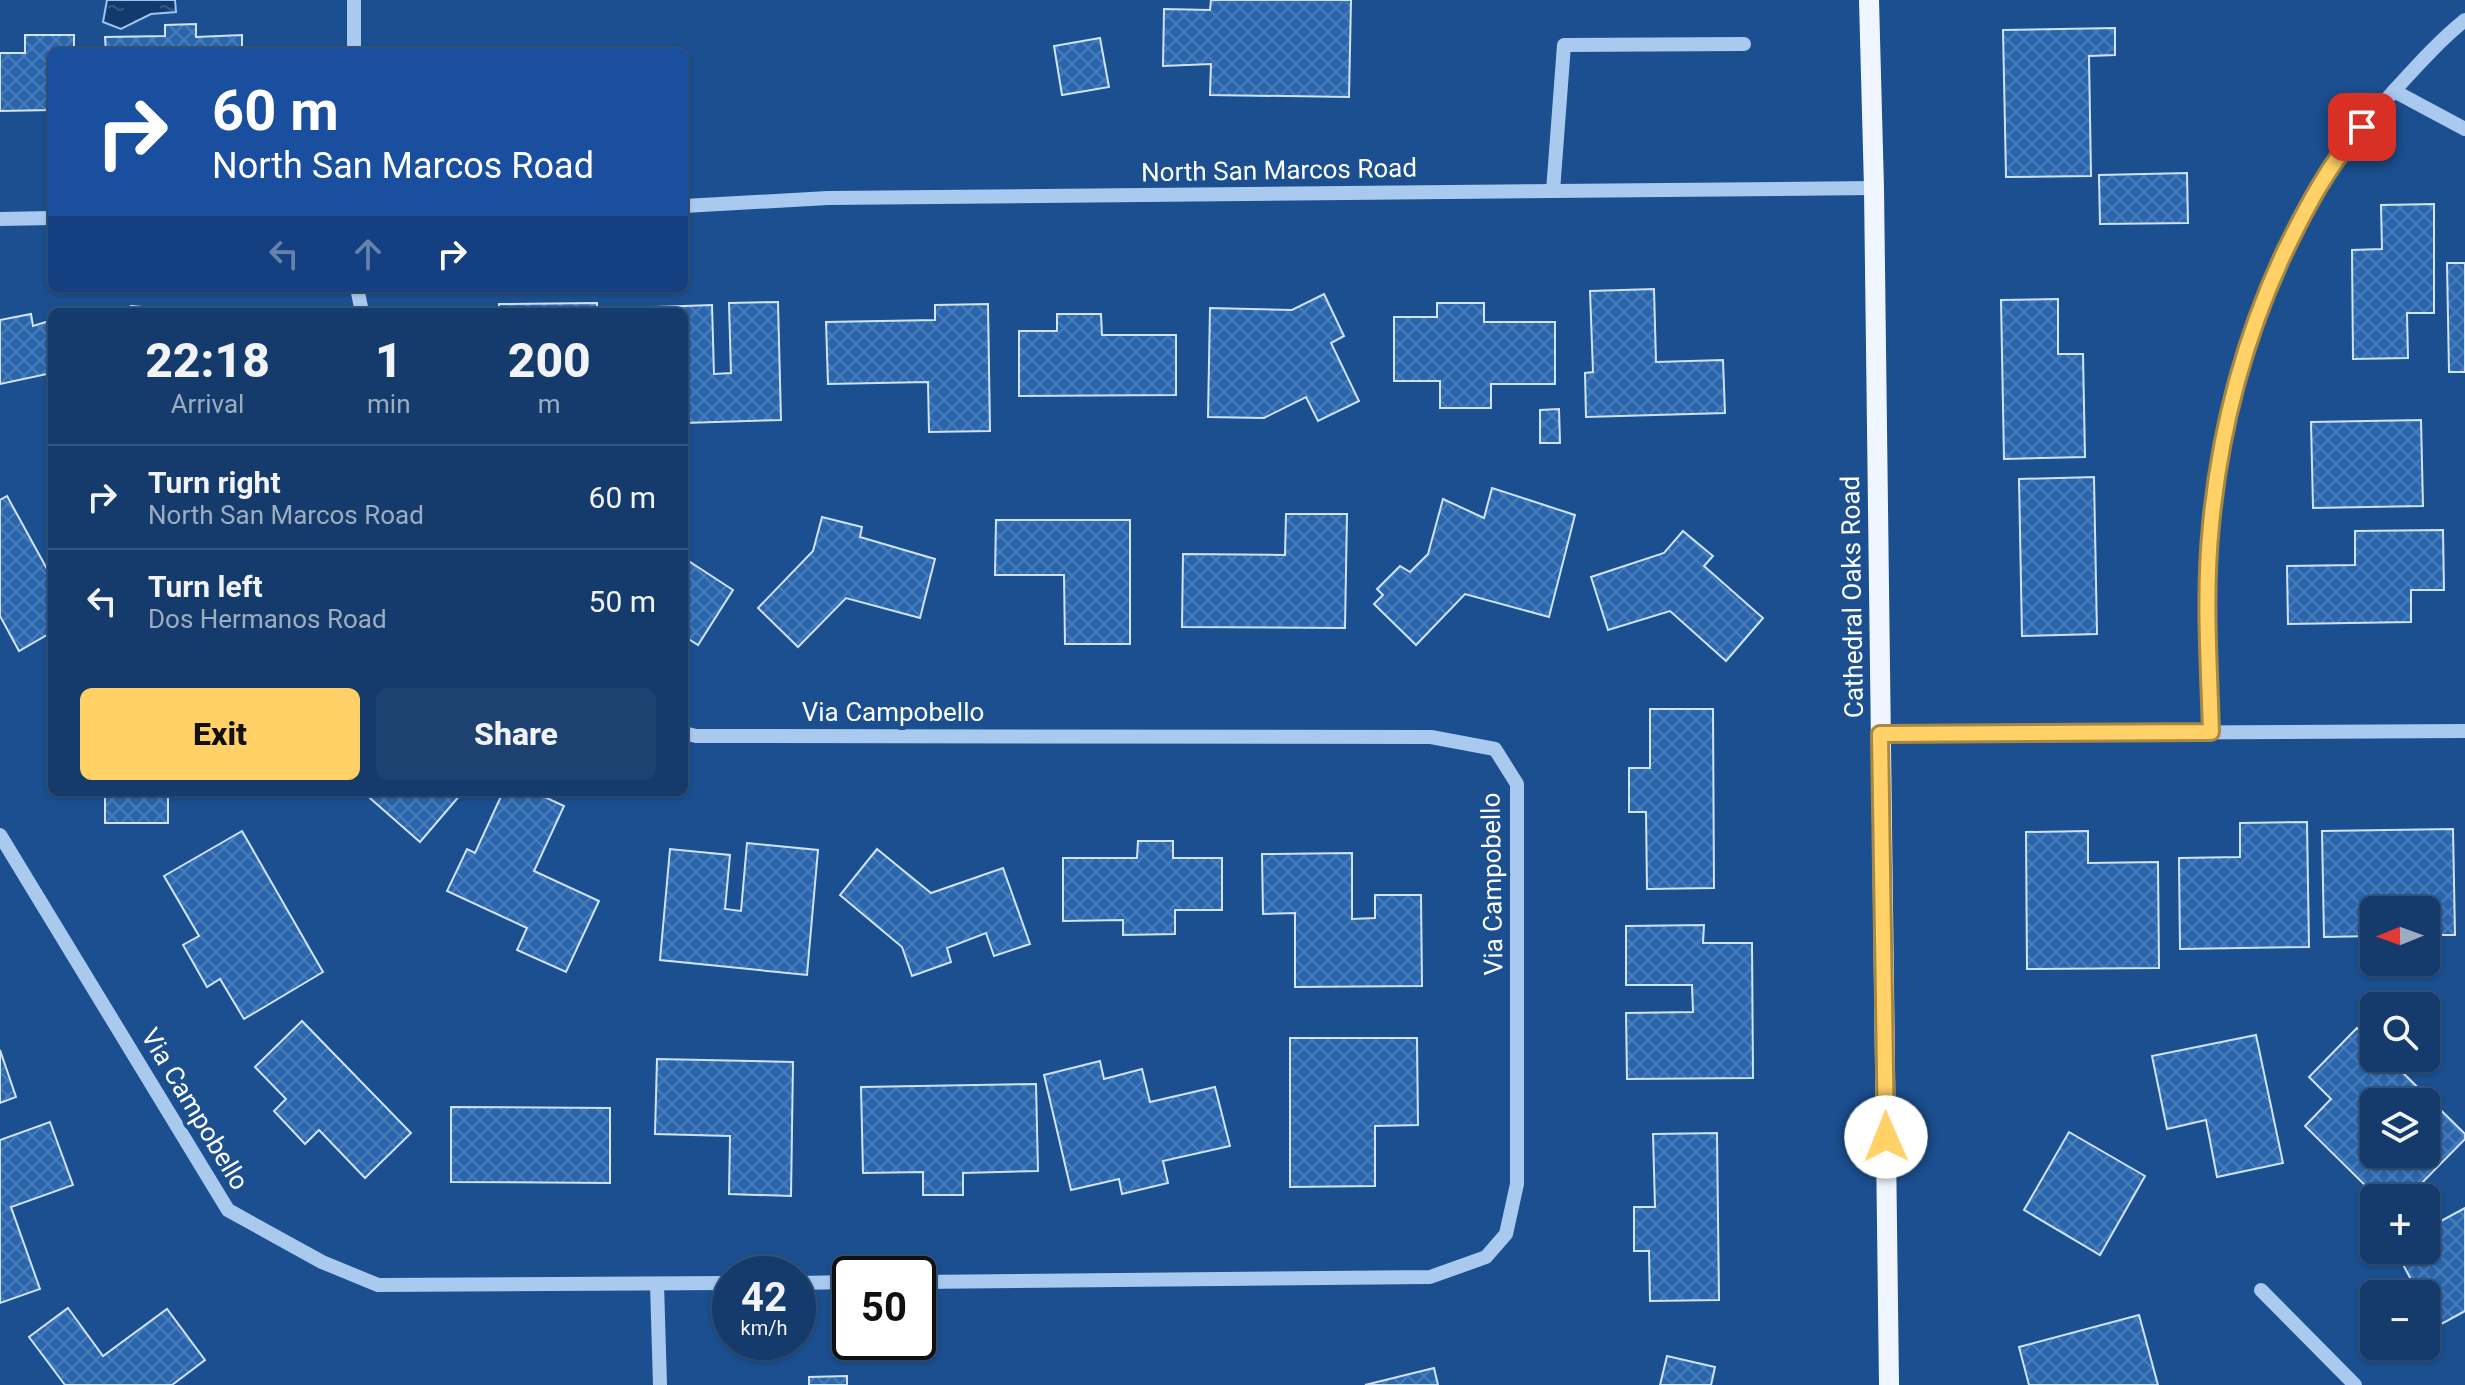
<!DOCTYPE html>
<html lang="en">
<head>
<meta charset="utf-8">
<style>
	:root { --surface:#143b6b; --page:#1d4271; --text:#f1f3f6; --muted:#9dadc1; --line:#33557e; --accent:#ffd166 }
	body { margin:0; font-family:Roboto,sans-serif; background:var(--page); color:var(--text); height:100vh; display:flex; flex-direction:column; font-size:30px; white-space:nowrap }
	* { box-sizing:border-box; margin:0 }
	p { font-size:26px; color:var(--muted) }
	.icon { flex:none; width:44px; height:44px; fill:none; stroke:currentColor; stroke-width:2; stroke-linecap:round; stroke-linejoin:round }
	.map { position:relative; flex:1; overflow:hidden }
	.sheet { position:absolute; left:48px; top:308px; width:640px; height:488px; display:flex; flex-direction:column; background:var(--surface); border-radius:12px; box-shadow:0 2px 6px #0004,0 0 0 2px var(--line) }
	.sheet>* { flex:none }
	.top-card { position:absolute; left:48px; top:48px; width:640px; height:244px; border-radius:12px; box-shadow:0 2px 6px #0004,0 0 0 2px var(--line); background:#1a4fa0; color:#fff; overflow:hidden }
	.needle { width:52px; rotate:269deg }
	.tools { position:absolute; left:2360px; top:896px; display:grid; gap:16px }
	.tools a { display:grid; place-items:center; width:80px; height:80px; border-radius:12px; background:var(--surface); box-shadow:0 2px 6px #0004,0 0 0 2px var(--line); font-size:40px }
	.speed { position:absolute; left:712px; top:1256px; display:flex; gap:16px; font-size:40px; font-weight:700; text-align:center }
	.speed>* { display:grid; place-content:center; width:104px; height:104px; border-radius:50%; background:var(--surface); box-shadow:0 2px 6px #0004,0 0 0 2px var(--line); line-height:1 }
	.speed small { font-size:20px; font-weight:400 }
	.speed .limit { border:4px solid #111; border-radius:12px; background:#fff; color:#111 }
	.pin { position:absolute; display:grid; place-items:center; width:68px; height:68px; color:#fff; margin:-34px; border-radius:16px; box-shadow:0 4px 12px #0006 }
	.me { position:absolute; width:88px; margin:-44px; rotate:359deg; stroke-linejoin:round; filter:drop-shadow(0 0 6px #0008) }
	.turn { display:flex; align-items:center; gap:28px; height:168px; padding:0 32px; font-size:36px }
	.turn .icon { width:104px; height:104px; stroke-width:2.5 }
	.turn b { display:block; font-size:56px; line-height:68px }
	.lanes { display:flex; align-items:center; height:76px; padding:0 32px; background:#0003; justify-content:center; gap:40px; direction:ltr }
	.lanes .off { opacity:.35 }
	.eta { display:flex; justify-content:space-evenly; align-items:center; height:136px; text-align:center }
	.eta b { font-size:48px; font-weight:800; line-height:56px }
	.cta { display:flex; gap:16px; margin-top:auto; padding:16px 32px }
	.cta a { flex:1; height:92px; border-radius:12px; background:var(--accent); color:#111; font-size:32px; font-weight:800; line-height:92px; text-align:center }
	.cta a+a { background:var(--page); color:var(--text) }
	ul { padding:0; list-style:none }
	li { display:flex; align-items:center; gap:24px; height:104px; padding:0 32px; border-top:2px solid var(--line) }
	li div { flex:1 }
	li b { display:block; font-size:30px }
	li em { font-style:normal }
	.map>svg:first-child { display:block }
	.water { fill:url(#water-ripples); stroke:#9cc4f0; stroke-width:2 }
	.building { fill:url(#building-cross-hatch); stroke:#cfe3fa; stroke-width:2; fill-rule:evenodd }
	.lines { fill:none; stroke-linecap:round; stroke-linejoin:round }
	.minor { stroke:#a9c9ee; stroke-width:14 }
	.major { stroke:#f0f6ff; stroke-width:20 }
	.route-casing { stroke:#a68842; stroke-width:20 }
	.route { stroke:#ffd166; stroke-width:14 }
	.labels { text-anchor:middle; stroke-width:8; stroke-linejoin:round; paint-order:stroke }
	.street-label { font-size:26px; fill:#fff; stroke:#1b4f8f }
</style>
</head>
<body>
<div class="map">
<svg width="2465" height="1385" viewBox="0 0 2465 1385">
	<defs>
		<pattern id="water-ripples" width="26" height="14" patternUnits="userSpaceOnUse" patternTransform="scale(2)"><rect width="26" height="14" fill="#123a6d"/><path d="M2 4q2-2 4 0t4 0M15 11q2-2 4 0t4 0" fill="none" stroke="#365883"/></pattern>
		<pattern id="building-cross-hatch" width="8" height="8" patternUnits="userSpaceOnUse" patternTransform="scale(2)"><rect width="8" height="8" fill="#2a66ad"/><path d="M0 0l8 8M0 8l8-8" fill="none" stroke="#4a7db9"/></pattern>
	</defs>
	<rect width="100%" height="100%" fill="#1b4f8f"/>
	<path class="water" d="M107 0H175L176 12 151 14 121 29 103 22Z"/>
	<g class="building">
		<path d="M1211 0H1351L1349 97 1210 95 1211 64 1163 66 1164 9 1210 10Z"/>
		<path d="M196 24V37L242 35V52H106L105 37 165 36V25Z"/>
		<path d="M2115 28V55L2089 56 2091 176 2006 177 2003 30Z"/>
		<path d="M25 35H74V52H52V110L0 111V53H25Z"/>
		<path d="M1100 38 1109 87 1062 95 1054 46Z"/>
		<path d="M2187 173 2188 223 2100 224 2099 175Z"/>
		<path d="M2434 204V313H2407L2408 358 2353 359 2352 250 2382 249 2381 205Z"/>
		<path d="M2447 263H2465V372H2449Z"/>
		<path d="M1654 289 1656 362 1723 360 1725 413 1586 417 1585 373 1593 372 1590 291Z"/>
		<path d="M1324 294 1344 336 1331 343 1359 401 1318 421 1306 397 1264 418 1208 417 1210 308 1292 310Z"/>
		<path d="M2058 299V354H2083L2085 457 2004 459 2001 300Z"/>
		<path d="M778 302 781 420 684 423V312H656V307L712 305 714 374 731 373 729 303Z"/>
		<path d="M597 303V312H499V304Z"/>
		<path d="M1437 303H1484V322H1555V384H1491V408H1440V381H1394V317H1437Z"/>
		<path d="M988 304 990 431 929 432 928 382 828 384 826 322 935 320V305Z"/>
		<path d="M131 306 202 312H131Z"/>
		<path d="M31 314 33 326 52 320V373L0 384V320Z"/>
		<path d="M1057 314H1101L1102 335H1176V395L1019 396V331H1057Z"/>
		<path d="M1559 409 1560 443H1540V410Z"/>
		<path d="M2421 420 2423 506 2313 508 2311 422Z"/>
		<path d="M2094 477 2097 634 2022 636 2019 479Z"/>
		<path d="M1492 488 1575 515 1549 617 1465 594 1416 645 1374 604 1383 595 1377 589 1400 566 1410 572 1428 554 1443 499 1484 518Z"/>
		<path d="M7 496 52 578V632L19 651 0 616V500Z"/>
		<path d="M1286 514H1347L1345 628 1182 627 1183 554 1285 555Z"/>
		<path d="M822 517 862 527 860 537 935 559 920 618 846 598 798 647 758 608 813 551Z"/>
		<path d="M996 520H1130V644H1065L1064 575H995Z"/>
		<path d="M2443 530 2444 590H2411V622L2288 624 2287 566 2355 565V531Z"/>
		<path d="M1683 531 1713 556 1704 566 1763 618 1726 661 1670 611 1608 630 1591 577 1664 553Z"/>
		<path d="M684 558 733 590 698 645 684 636Z"/>
		<path d="M1650 709H1713L1714 888 1647 889 1646 812H1629V768H1650Z"/>
		<rect x="105" y="792" width="63" height="31"/>
		<path d="M363 792H459L461 794 420 842Z"/>
		<path d="M503 792H534L564 806 534 871 599 901 566 972 517 950 527 928 447 891 467 849 475 853Z"/>
		<path d="M2307 822 2309 947 2180 949 2179 858 2240 857V823Z"/>
		<path d="M2453 829 2455 935H2426V910H2374V936L2324 937 2322 831Z"/>
		<path d="M242 831 323 972 244 1019 220 979 207 987 183 945 199 936 164 876Z"/>
		<path d="M2088 831V863L2158 862 2159 968 2027 969 2026 832Z"/>
		<path d="M1138 841H1173V858H1222V910H1175V934L1123 935V920L1063 921V858H1137Z"/>
		<path d="M747 843 818 850 807 975 660 960 670 849 730 855 725 909 741 911Z"/>
		<path d="M877 849 931 893 1003 868 1030 944 994 956 986 933 947 948 951 962 912 976 902 947 840 895Z"/>
		<path d="M1352 853V919L1375 918V895H1421L1422 986 1295 987V913L1263 914 1262 854Z"/>
		<path d="M1704 925 1703 943H1752L1753 1078 1627 1079 1626 1013 1693 1012 1692 985H1626V926Z"/>
		<path d="M302 1021 411 1133 365 1178 319 1130 305 1144 274 1111 286 1099 255 1067Z"/>
		<path d="M2357 1028 2374 1044V1058H2388L2465 1134V1139L2407 1198H2378L2305 1126 2331 1099 2309 1077ZM2374 1102H2426V1154H2374Z"/>
		<path d="M2256 1035 2283 1163 2217 1177 2206 1120 2167 1129 2152 1056Z"/>
		<path d="M1290 1038H1417L1418 1125 1375 1126V1186L1290 1187Z"/>
		<path d="M0 1050 16 1097 0 1103Z"/>
		<path d="M657 1059 793 1062 791 1196 729 1194 730 1136 655 1134Z"/>
		<path d="M1100 1061 1104 1079 1142 1069 1150 1102 1215 1087 1230 1146 1163 1161 1168 1183 1122 1194 1119 1179 1071 1190 1044 1075Z"/>
		<path d="M1036 1084 1038 1171 963 1173V1195H923V1172L863 1173 861 1087Z"/>
		<path d="M451 1107 610 1108V1183L451 1182Z"/>
		<path d="M50 1122 73 1185 11 1207 40 1289 0 1303V1140Z"/>
		<path d="M2069 1132 2145 1176 2100 1255 2024 1210Z"/>
		<path d="M1717 1133 1719 1300 1650 1301 1649 1251H1634V1207H1655L1653 1134Z"/>
		<path d="M2465 1208V1311L2436 1327 2426 1308V1294H2419L2395 1250H2426V1229Z"/>
		<path d="M68 1308 103 1356 167 1309 205 1360 172 1385H65L29 1337Z"/>
		<path d="M2139 1315 2158 1385H2029L2019 1347Z"/>
		<path d="M1667 1356 1715 1367 1711 1385H1660Z"/>
		<path d="M1434 1368 1438 1385H1365Z"/>
		<path d="M847 1376V1385H809V1377Z"/>
	</g>
	<g class="lines">
		<g class="minor">
			<path d="M354 52V0"/>
			<path d="M2394 91 2465 129"/>
			<path d="M1553 191 1564 45 1744 44"/>
			<path d="M684 206 828 198 1874 188"/>
			<path d="M0 219 52 218"/>
			<path d="M357 288 362 312"/>
			<path d="M2211 732C2209 664 2205 594 2211 526 2222 392 2267 258 2344 147 2358 128 2377 111 2392 93 2416 67 2438 42 2465 20"/>
			<path d="M684 733 696 736 1431 737 1495 749 1517 784V1184L1506 1234 1486 1257 1430 1277 918 1282"/>
			<path d="M1880 734 2465 731"/>
			<path d="M0 835 228 1210 322 1262 378 1285 730 1283"/>
			<path d="M798 1283 850 1282"/>
			<path d="M657 1284 660 1385"/>
			<path d="M2261 1290 2355 1385"/>
		</g>
		<path class="major" d="M1869 0 1874 188 1889 1385"/>
	</g>
	<g class="lines">
		<g class="route-casing">
			<path id="route" d="M1886 1137 1880 734 2211 732C2209 664 2204 594 2211 525 2220 430 2244 338 2285 251 2306 208 2329 164 2362 127"/>
		</g>
		<use href="#route" class="route"/>
	</g>
	<g class="labels">
		<g class="street-label">
			<text transform="translate(1279 170) rotate(-1)" y="9">North San Marcos Road</text>
			<text transform="translate(1852 597) rotate(-91)" y="9">Cathedral Oaks Road</text>
			<text x="893" y="721">Via Campobello</text>
			<text transform="translate(1492 884) rotate(-91)" y="9">Via Campobello</text>
			<text transform="translate(195 1109) rotate(59)" y="9">Via Campobello</text>
		</g>
	</g>
</svg>
<div class="tools">
<a><svg class="needle" viewBox="-14 -14 28 28"><path d="M0-13l5 13h-10z" fill="#e53935"/><path d="M0 13l5-13h-10z" fill="#9dadc1"/></svg></a>
<a><svg class="icon" aria-label="search" viewBox="0 0 24 24"><circle cx="10" cy="10" r="6"/><path d="M15 15l6 6"/></svg></a>
<a><svg class="icon" aria-label="layers" viewBox="0 0 24 24"><path d="M12 4l9 5-9 5-9-5zM3 14l9 5 9-5"/></svg></a>
<a>+</a>
<a>−</a>
</div>
<div class="speed"><div>42<small>km/h</small></div><div class="limit">50</div></div>
<div class="pin" style="left:2362px;top:127px;background:#d93025"><svg class="icon" aria-label="arrive" viewBox="0 0 24 24"><path d="M6 21V4h12l-3 4 3 4H6"/></svg></div>
<svg class="me" style="left:1886px;top:1137px" viewBox="-20 -20 40 40"><circle r="19" fill="#fff"/><path d="M0-13L10 11 0 6-10 11z" fill="#ffd166"/></svg>
<div class="top-card">
<div class="turn"><svg class="icon" aria-label="right" viewBox="0 0 24 24"><path d="M7 20v-9h11M14 6l5 5-5 5"/></svg><div><b>60 m</b>North San Marcos Road</div></div>
<div class="lanes"><svg class="icon off" aria-label="left" viewBox="0 0 24 24"><path d="M17 20v-9H6M10 6l-5 5 5 5"/></svg><svg class="icon off" aria-label="ahead" viewBox="0 0 24 24"><path d="M12 20V5M6 11l6-6 6 6"/></svg><svg class="icon" aria-label="right" viewBox="0 0 24 24"><path d="M7 20v-9h11M14 6l5 5-5 5"/></svg></div>
</div>
<section class="sheet">
<div class="eta">
<div><b>22:18</b><p>Arrival</p></div>
<div><b>1</b><p>min</p></div>
<div><b>200</b><p>m</p></div>
</div>
<ul>
<li><svg class="icon" aria-label="right" viewBox="0 0 24 24"><path d="M7 20v-9h11M14 6l5 5-5 5"/></svg><div><b>Turn right</b><p>North San Marcos Road</p></div><em>60 m</em></li>
<li><svg class="icon" aria-label="left" viewBox="0 0 24 24"><path d="M17 20v-9H6M10 6l-5 5 5 5"/></svg><div><b>Turn left</b><p>Dos Hermanos Road</p></div><em>50 m</em></li>
</ul>
<div class="cta"><a>Exit</a><a>Share</a></div>
</section>
</div>
</body>
</html>
